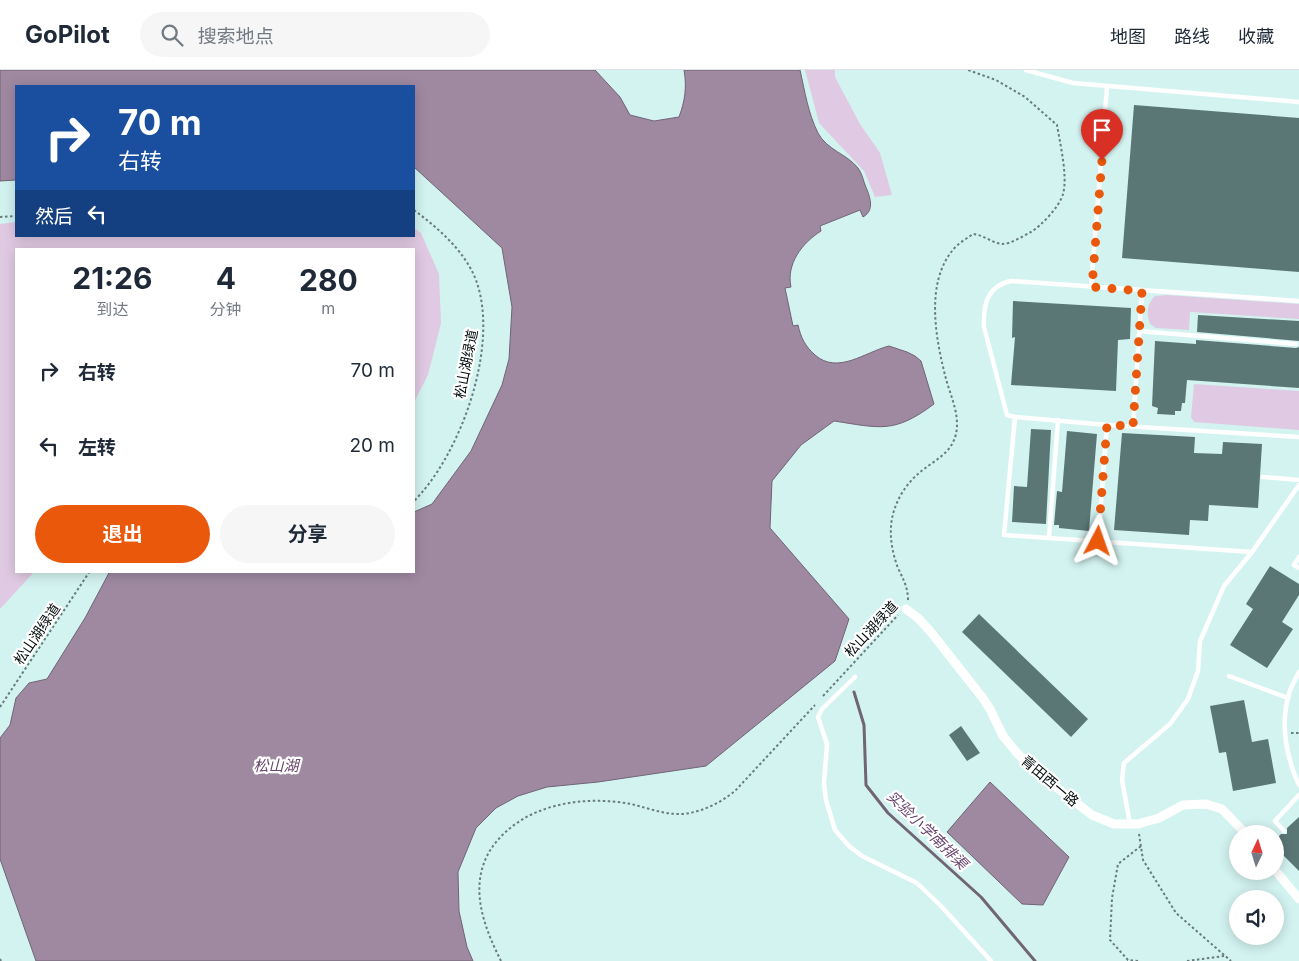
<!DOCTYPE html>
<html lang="zh">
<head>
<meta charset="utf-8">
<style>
	:root { --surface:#fff; --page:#f6f6f7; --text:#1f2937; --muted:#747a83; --line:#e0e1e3; --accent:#ea580c }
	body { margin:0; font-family:Inter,"Noto Sans SC",sans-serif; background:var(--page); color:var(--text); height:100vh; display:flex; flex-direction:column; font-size:19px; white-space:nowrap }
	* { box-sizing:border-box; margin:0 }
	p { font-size:16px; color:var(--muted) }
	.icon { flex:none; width:28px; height:28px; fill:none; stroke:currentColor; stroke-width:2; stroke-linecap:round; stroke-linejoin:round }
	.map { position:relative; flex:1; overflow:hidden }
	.panel { position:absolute; left:15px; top:178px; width:400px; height:325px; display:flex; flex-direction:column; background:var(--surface); border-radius:0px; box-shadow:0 2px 12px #0003 }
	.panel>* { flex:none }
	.top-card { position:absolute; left:15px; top:15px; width:400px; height:152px; border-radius:0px; box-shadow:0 2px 12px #0003; background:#1a4fa0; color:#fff; overflow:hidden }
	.needle { width:32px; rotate:4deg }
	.fabs { position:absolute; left:1229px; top:755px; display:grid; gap:10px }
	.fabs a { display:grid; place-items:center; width:55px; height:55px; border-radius:50%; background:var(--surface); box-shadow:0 2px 12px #0003; font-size:25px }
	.pin { position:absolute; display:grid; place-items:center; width:42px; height:42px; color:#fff; margin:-51px -21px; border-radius:50% 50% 50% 0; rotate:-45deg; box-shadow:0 0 5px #0007 }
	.pin .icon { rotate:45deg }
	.me { position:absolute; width:55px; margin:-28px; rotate:4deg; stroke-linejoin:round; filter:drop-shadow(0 0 4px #0008) }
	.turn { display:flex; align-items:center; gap:18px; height:105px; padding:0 20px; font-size:22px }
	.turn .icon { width:65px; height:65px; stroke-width:2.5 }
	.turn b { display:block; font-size:35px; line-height:42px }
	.then { display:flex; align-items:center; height:48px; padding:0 20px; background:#0003; gap:10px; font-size:19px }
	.eta { display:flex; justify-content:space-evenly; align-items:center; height:85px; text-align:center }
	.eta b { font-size:30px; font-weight:700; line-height:35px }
	.action { display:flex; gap:10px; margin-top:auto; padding:10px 20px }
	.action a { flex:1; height:58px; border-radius:30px; background:var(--accent); color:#fff; font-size:20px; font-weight:700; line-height:58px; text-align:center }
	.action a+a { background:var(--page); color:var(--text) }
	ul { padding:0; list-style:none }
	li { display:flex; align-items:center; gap:15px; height:75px; padding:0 20px }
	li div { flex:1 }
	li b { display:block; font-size:19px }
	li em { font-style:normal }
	header { display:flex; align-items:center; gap:30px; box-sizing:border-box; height:70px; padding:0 25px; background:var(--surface); border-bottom:1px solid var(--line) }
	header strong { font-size:24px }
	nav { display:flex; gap:28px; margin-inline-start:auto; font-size:18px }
	.search { width:350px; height:45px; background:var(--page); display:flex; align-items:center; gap:12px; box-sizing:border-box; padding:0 18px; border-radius:28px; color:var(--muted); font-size:19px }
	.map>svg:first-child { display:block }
	.green { fill:#e0cae3 }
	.water { fill:#9e89a1; stroke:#706475 }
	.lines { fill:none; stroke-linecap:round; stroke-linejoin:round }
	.stream { stroke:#706475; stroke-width:3 }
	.building { fill:#5a7775 }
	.path { stroke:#687c7b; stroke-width:2; stroke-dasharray:2.5 2.5; stroke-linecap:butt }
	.service { stroke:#fff; stroke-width:4.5 }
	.minor { stroke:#fff; stroke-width:9 }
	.route { stroke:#ea580c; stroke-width:9; stroke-dasharray:0 16.2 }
	.labels { text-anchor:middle; stroke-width:4.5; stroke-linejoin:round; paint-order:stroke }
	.street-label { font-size:14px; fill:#040d0d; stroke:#fff }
	.water-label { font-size:15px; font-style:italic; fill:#69476e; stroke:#fff }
</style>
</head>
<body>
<header>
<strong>GoPilot</strong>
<div class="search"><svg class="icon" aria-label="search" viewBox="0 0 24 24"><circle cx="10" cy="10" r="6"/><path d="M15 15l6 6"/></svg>搜索地点</div>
<nav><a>地图</a><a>路线</a><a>收藏</a></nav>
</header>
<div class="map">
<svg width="1299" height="891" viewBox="0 0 1299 891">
	<rect width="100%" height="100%" fill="#d3f3f0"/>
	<g class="green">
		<path d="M805 0H835V7L860 54 880 83 892 125 875 127 864 101 819 53Z"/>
		<path d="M16 152V166H414V158L421 163 439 204 441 253 428 305 414 332V179H16V501H35L0 539V154Z"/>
		<path d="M1167 225 1299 234V249L1190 242 1189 260 1156 258 1150 254C1146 243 1147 234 1155 226Z"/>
		<path d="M1194 314 1299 321V360L1194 352 1191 347Z"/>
	</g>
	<g class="water">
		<path d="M0 0H595L620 27 630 45 654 51 679 47C685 31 687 17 684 0H800C805 22 808 43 818 63 827 80 847 84 858 98 861 102 863 108 864 112 868 123 877 139 863 147L860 140 820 156 821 161C802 173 786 194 791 217L785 218 793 256 798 255C801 268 805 276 815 285 838 305 865 282 889 276L907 282 915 286 921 291 934 334C894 364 880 358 834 351L801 375 772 411 770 458 849 549 835 591 706 696 598 712 547 717 518 726 496 738 476 758 458 802 459 841 467 877 473 891H36L0 789V668L10 655 16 628 29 613 47 609 85 548 110 501H414V442L432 434 471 381 502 315 509 289 512 237 502 178 414 97V16H16V110L0 111Z"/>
		<path d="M990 712 1069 787 1043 835 1022 834 947 762Z"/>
	</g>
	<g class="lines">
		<path class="stream" d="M854 622 864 655 866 715 888 743 981 827 1035 891"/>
	</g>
	<g class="building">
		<path d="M1134 35 1299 48V202L1122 188Z"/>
		<path d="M1013 231 1131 238 1130 269 1118 270 1116 321 1011 315 1015 267 1012 268Z"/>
		<path d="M1198 245 1299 251V271L1197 262Z"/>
		<path d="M1196 270 1296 278 1299 277V318L1187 310 1185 333H1182L1181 341H1175V345L1157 344 1158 338 1152 336 1155 271 1196 274Z"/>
		<path d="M1031 359 1051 360 1046 454 1012 452 1014 416 1027 417Z"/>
		<path d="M1067 361 1097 364 1089 461 1059 458V455H1054L1057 421 1062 422Z"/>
		<path d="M1122 363 1195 367 1194 383 1222 384 1223 372 1262 374 1258 438 1209 435 1208 451 1190 450 1189 465 1114 460Z"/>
		<path d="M1270 496 1299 514V525L1282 552 1293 559 1267 598 1230 575 1253 539 1246 534Z"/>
		<path d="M979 544 1088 649 1071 667 962 562Z"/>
		<path d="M1244 630 1252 672 1268 669 1276 713 1233 721 1226 682 1219 683 1210 636Z"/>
		<path d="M961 656 980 683 967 691 949 665Z"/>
		<path d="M1299 747V801L1275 777V770L1281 764H1287V758Z"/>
	</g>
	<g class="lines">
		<g class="path">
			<path d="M414 140C439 159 464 180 476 210 500 275 461 384 414 431"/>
			<path d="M0 147 16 146"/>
			<path d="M908 530C908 517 903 509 898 498 893 485 890 470 891 457 892 437 903 417 918 404 932 391 951 385 956 364 960 345 951 327 946 309 936 270 925 215 952 181 957 174 966 169 973 164 984 165 992 173 1002 174 1011 174 1023 166 1031 162 1041 156 1060 136 1063 124 1068 107 1060 73 1057 55L1025 27 996 10 968 0"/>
			<path d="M823 626 898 545"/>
			<path d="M0 637 90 501"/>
			<path d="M1291 663H1299"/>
			<path d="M1139 764 1143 790 1176 843 1231 891"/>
			<path d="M0 889 1 891"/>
			<path d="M501 891C483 855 467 813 493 776 524 734 582 725 631 734 648 738 665 745 683 744 702 742 720 733 735 721L815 635"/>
			<path d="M1138 891 1128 890 1110 870 1112 828 1118 794 1141 776"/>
			<path d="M1187 891 1224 886"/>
		</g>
		<g class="service">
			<path d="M1026 0 1073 13 1299 32"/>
			<path d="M1091 217 1107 17"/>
			<path d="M1139 261 1296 274"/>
			<path d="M1015 347 1007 345 984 257C983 235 987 216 1011 211L1299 231"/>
			<path d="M1133 356 1142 221"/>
			<path d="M1263 407 1299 410"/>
			<path d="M1049 467 1058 350"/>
			<path d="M1098 471 1107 355"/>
			<path d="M1252 482 1004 465 1015 347 1107 355 1299 367"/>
			<path d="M1299 487 1294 495 1299 498"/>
			<path d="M1299 602C1296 609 1291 616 1289 624 1280 654 1286 687 1299 715"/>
			<path d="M1229 606 1288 628"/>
			<path d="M855 607 822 639 818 647 827 674 824 714 826 730 835 760 849 776 862 786 917 813 941 836 991 891"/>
			<path d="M1130 754 1122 710 1124 693 1170 654 1188 629 1198 601 1200 571 1224 516 1252 482 1299 415"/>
			<path d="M1284 761 1275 751 1299 725"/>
		</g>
		<g class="minor">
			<path d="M906 539 918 548 930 561 982 627 990 639 1003 666 1017 683 1034 700 1092 745 1114 754H1138L1159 748 1183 735 1206 734 1222 739 1246 764"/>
			<path d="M1275 800 1299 829"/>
		</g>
	</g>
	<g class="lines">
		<path class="route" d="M1098 471 1107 355 1133 356 1142 221 1092 217 1102 90"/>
	</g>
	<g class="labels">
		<g class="street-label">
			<text transform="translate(466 294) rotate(-79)" y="5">松山湖绿道</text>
			<text transform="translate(871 559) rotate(-47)" y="5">松山湖绿道</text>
			<text transform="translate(37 564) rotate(-56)" y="5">松山湖绿道</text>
			<text transform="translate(1050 711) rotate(40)" y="5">青田西一路</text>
		</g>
		<g class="water-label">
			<text x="276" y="701">松山湖</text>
			<text transform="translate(927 760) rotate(44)" y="5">实验小学南排渠</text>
		</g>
	</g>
</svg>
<div class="fabs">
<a><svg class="needle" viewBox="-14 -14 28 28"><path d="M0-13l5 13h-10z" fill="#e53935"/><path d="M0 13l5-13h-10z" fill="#747a83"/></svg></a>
<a><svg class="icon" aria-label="sound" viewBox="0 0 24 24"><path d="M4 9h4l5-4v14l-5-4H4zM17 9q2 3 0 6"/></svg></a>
</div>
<div class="pin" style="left:1102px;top:90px;background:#d93025"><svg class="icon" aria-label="arrive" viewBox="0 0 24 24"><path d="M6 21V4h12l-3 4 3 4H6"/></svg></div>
<svg class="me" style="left:1098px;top:471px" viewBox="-20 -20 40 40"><path d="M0-17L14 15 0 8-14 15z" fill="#ea580c" stroke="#fff" stroke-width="4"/></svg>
<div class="top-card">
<div class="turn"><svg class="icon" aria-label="right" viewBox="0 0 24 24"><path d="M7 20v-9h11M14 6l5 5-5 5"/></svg><div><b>70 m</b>右转</div></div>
<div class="then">然后<svg class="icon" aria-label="left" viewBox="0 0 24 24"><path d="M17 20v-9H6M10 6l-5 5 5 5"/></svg></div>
</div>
<section class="panel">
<div class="eta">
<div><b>21:26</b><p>到达</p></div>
<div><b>4</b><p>分钟</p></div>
<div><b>280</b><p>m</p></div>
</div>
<ul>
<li><svg class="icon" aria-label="right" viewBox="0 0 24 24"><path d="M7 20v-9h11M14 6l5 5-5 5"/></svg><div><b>右转</b></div><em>70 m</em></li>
<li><svg class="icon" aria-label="left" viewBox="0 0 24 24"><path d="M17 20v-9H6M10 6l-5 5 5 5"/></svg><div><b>左转</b></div><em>20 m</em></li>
</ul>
<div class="action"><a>退出</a><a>分享</a></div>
</section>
</div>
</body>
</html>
